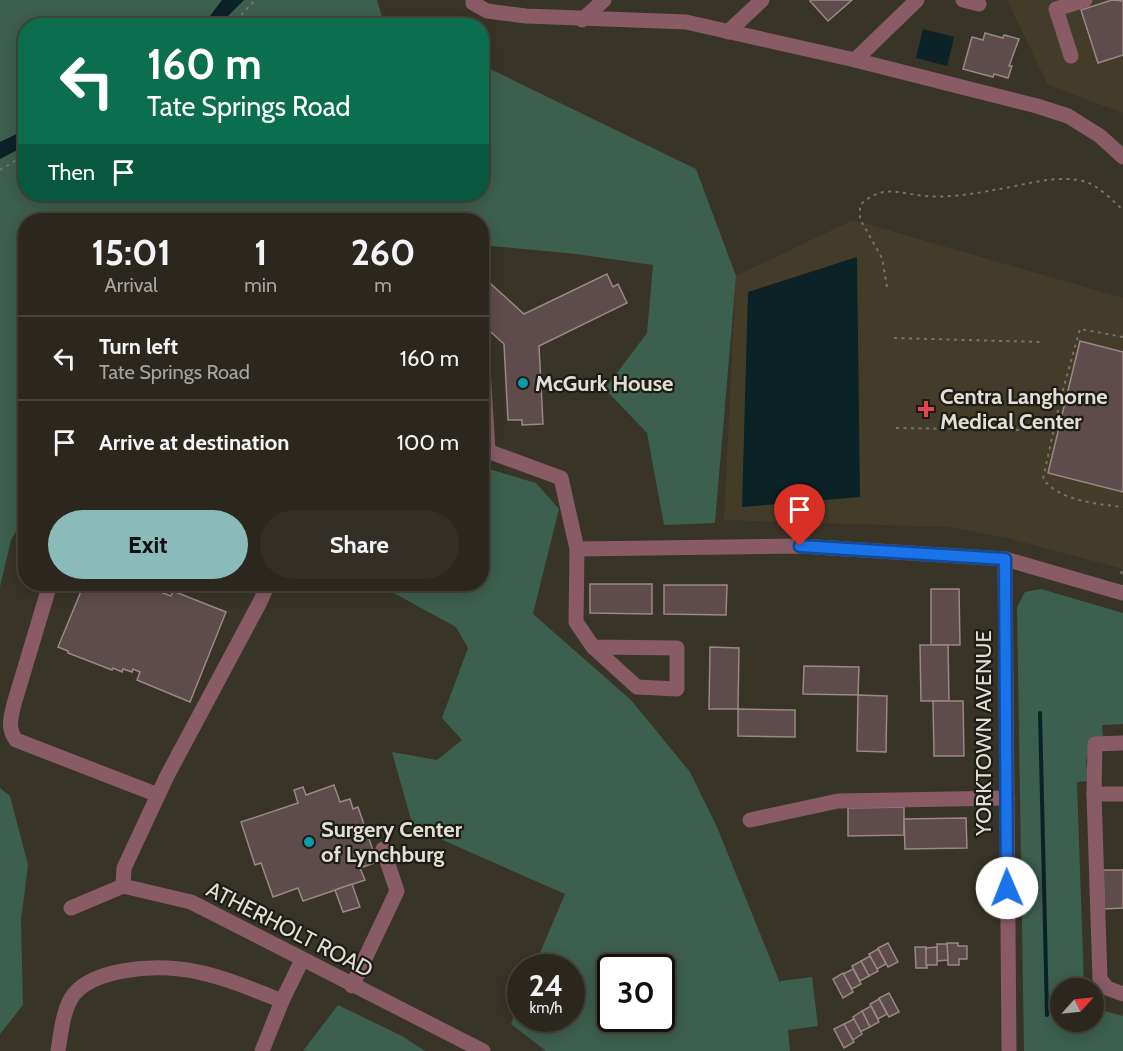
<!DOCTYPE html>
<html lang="en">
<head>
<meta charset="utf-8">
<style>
	:root { --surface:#2b271e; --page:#332f27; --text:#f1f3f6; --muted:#a6a5a4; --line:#47443c; --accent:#8bbbb9 }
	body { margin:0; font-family:Cabin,sans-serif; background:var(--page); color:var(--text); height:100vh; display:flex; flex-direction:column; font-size:22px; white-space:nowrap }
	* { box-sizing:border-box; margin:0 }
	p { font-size:20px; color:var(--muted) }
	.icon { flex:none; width:33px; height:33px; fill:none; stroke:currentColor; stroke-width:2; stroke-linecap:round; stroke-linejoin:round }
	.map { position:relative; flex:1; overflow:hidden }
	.sheet { position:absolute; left:18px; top:213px; width:471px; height:378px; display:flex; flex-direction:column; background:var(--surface); border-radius:24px; box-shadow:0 3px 15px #0003,0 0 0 2px var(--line) }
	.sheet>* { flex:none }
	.top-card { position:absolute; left:18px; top:18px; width:471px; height:183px; border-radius:24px; box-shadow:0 3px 15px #0003,0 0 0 2px var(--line); background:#0b6e4f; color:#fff; overflow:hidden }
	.needle { width:39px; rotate:63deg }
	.fabs { position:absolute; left:1050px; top:978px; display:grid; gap:12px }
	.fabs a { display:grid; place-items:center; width:54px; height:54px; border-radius:50%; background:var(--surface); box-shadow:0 3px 15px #0003,0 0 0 2px var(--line); font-size:30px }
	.speed { position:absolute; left:507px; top:954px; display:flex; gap:12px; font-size:30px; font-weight:700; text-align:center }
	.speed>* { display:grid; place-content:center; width:78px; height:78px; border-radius:50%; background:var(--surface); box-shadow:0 3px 15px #0003,0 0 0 2px var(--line); line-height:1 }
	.speed small { font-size:15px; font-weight:400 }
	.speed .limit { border:3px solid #111; border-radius:9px; background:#fff; color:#111 }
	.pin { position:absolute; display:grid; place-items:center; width:51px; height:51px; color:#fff; margin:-62px -26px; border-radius:50% 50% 50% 0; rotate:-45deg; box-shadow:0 0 6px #0007 }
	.pin .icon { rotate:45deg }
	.me { position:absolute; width:66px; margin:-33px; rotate:359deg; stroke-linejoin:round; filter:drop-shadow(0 0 4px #0008) }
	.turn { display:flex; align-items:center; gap:21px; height:126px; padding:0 30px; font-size:27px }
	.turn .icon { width:78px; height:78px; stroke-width:2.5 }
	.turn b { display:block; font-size:42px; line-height:51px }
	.then { display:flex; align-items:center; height:57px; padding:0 30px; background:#0003; gap:12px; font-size:22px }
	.eta { display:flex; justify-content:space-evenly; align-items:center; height:102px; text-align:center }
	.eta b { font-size:36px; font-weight:700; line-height:42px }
	.button { display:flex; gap:12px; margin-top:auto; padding:12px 30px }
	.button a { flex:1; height:69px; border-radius:36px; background:var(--accent); color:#111; font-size:24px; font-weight:700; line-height:69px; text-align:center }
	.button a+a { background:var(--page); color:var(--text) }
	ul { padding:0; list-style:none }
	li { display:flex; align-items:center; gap:18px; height:84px; padding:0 30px; border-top:2px solid var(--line) }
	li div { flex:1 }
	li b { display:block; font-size:22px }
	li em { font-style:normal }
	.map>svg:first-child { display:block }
	.built { fill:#433c29 }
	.green { fill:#3d5f4f; fill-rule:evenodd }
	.water { fill:#0b2226 }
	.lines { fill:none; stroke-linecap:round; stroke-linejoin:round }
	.stream { stroke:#0b2226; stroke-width:4 }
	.building { fill:#5d4c4b; stroke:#9a8786; stroke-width:1.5 }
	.path { stroke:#777368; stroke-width:2; stroke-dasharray:3 4.5; stroke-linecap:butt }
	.minor { stroke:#885b66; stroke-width:15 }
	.route-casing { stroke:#114b97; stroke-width:15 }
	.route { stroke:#1a73e8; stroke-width:10 }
	.culture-dot { fill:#0f9aa8; stroke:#1e1c16; stroke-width:2 }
	.health-dot { fill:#e0444e; stroke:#1e1c16; stroke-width:2 }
	.labels { text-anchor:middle; stroke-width:4.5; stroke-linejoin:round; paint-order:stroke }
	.poi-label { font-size:22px; font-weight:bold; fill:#e1ded6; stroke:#1e1c16; text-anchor:start }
	.street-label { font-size:22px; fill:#e1ded6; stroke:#1e1c16 }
</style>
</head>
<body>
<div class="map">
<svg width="1123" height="1051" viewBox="0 0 1123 1051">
	<rect width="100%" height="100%" fill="#393428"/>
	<g class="built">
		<path d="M1007 0H1123V113L1048 85Z"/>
		<path d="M853 220 1123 298V569L1007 538 950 527 724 520 736 276Z"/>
	</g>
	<g class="green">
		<path d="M0 0H377L382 17 399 25 26 26V194H482V65L696 169 736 276 715 523 664 525 647 433 605 389 647 333 653 265 576 254 482 245V220H26L25 516 11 540 0 587Z"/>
		<path d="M482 467 536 483 559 509 533 614 631 700 690 772 717 827 780 983 781 981 812 977 818 1026 788 1030 790 1051H546L511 1024 520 1001V1018H572V968L534 967 565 894 413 827 392 752 437 760 462 740 442 718 468 648 456 627 377 584H482ZM610 968H662V1018H610Z"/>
		<path d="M1041 589 1123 613V724L1102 725 1103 738 1089 745 1086 762 1089 781 1077 782 1084 988H1060V1022H1094V1006L1097 1009 1123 1016V1051H1024L1017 607 1025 592Z"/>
		<path d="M0 788 10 796 28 865 21 920 23 1005 0 1034Z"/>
		<path d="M338 1005 402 1036 425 1051H303Z"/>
	</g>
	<g class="water">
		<path d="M222 0H244L219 25H199L210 16Z"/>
		<path d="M923 29 954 37 947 66 916 58Z"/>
		<path d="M25 130V146L0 159V142Z"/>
		<path d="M857 257 860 497 742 507 748 292Z"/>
	</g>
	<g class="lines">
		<path class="stream" d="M1040 713 1047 1015"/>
	</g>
	<g class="building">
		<path d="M811 0H852L828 21 810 1Z"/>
		<path d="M1112 0 1123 1V55L1098 63 1081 10Z"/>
		<path d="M985 33 1003 38 1004 35 1019 39 1009 66H1012L1008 78 994 74 993 77 963 69 972 37 983 40Z"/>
		<path d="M607 274 613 287 618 284 627 303 539 346 543 424 522 425V420H508L504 344 482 324V276L524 314Z"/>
		<path d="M1080 341 1123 352V492L1048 473Z"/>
		<path d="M84 584H146L145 586 171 596 173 591 226 612 190 702 137 680 140 672 133 669 132 672 123 669 122 672 113 668 112 670 68 653V651L58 647Z"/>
		<path d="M590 584H652V614L590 613Z"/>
		<path d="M664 585H727L726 615 664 614Z"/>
		<path d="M931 589H959L960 645H931Z"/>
		<path d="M920 645H948L949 701H921Z"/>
		<path d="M710 647 739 648 738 709H709Z"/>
		<path d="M804 666 859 667 858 695 803 694Z"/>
		<path d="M858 695 887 696 886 752 857 751Z"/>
		<path d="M933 701H963L964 756H934Z"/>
		<path d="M738 709 795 710V737L738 736Z"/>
		<path d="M334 785 340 802 350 799 353 809 358 807 377 862 360 868 365 880 303 901 298 888 273 897 261 863 255 865 241 822 298 803 294 790 303 787 306 795Z"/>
		<path d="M904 807V835L848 836V808Z"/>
		<path d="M966 818 967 848 905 849 904 819Z"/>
		<path d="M1103 870H1123V908L1104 909Z"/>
		<path d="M352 884 360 907 343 912 335 890Z"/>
		<path d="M888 943 898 962 888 967 878 948Z"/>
		<path d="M947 943H958V946H967V959H959V965H948Z"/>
		<path d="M937 944H947L948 960 937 961Z"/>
		<path d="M915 947H926L927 968H916Z"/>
		<path d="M937 947V965H926V948Z"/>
		<path d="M878 949 886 964 877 969 869 954Z"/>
		<path d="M870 956 878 971 869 976 861 961Z"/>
		<path d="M861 961 869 976 860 981 852 966Z"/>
		<path d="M853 969 861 984 852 989 843 974Z"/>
		<path d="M843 973 853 992 843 998 833 979Z"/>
		<path d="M889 993 899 1012 889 1017 879 998Z"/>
		<path d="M879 999 887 1014 878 1019 870 1004Z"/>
		<path d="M871 1006 879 1022 870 1027 862 1011Z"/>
		<path d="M862 1011 870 1027 860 1032 853 1017Z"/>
		<path d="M854 1019 862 1034 853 1040 844 1024Z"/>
		<path d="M844 1024 854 1042 844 1048 834 1029Z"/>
	</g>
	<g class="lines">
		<g class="path">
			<path d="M231 26 255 0"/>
			<path d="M0 170 26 154"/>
			<path d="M887 287 882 258 860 219V205C883 184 897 193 925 196 947 198 973 194 994 190 1022 186 1058 173 1086 182 1100 187 1112 200 1123 210"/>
			<path d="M1123 337 1080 329 1061 397 1043 479C1060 501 1097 504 1123 507"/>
			<path d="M894 338 1040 342"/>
			<path d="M896 428 1025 430"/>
			<path d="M1121 574 1123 567"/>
		</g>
		<g class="minor">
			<path d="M473 0V3L487 11 526 16 686 22 855 60 1037 106 1068 116 1100 136 1123 157"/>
			<path d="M963 0 979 4"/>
			<path d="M582 20 604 0"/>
			<path d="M728 32 762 0"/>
			<path d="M1071 56 1056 9 1085 0"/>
			<path d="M855 60 917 0"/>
			<path d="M482 353 488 450"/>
			<path d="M482 449 561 478 577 549 576 622 593 647 637 687 677 689V648L593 647"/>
			<path d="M577 549 800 546 1005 559 1123 593"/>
			<path d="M1005 559 1009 1051"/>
			<path d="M50 584 14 704C11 717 7 728 16 740L158 795"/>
			<path d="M1094 794 1095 744 1123 743"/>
			<path d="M1123 794H1094L1100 979 1107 988 1123 994"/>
			<path d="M750 820 838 801 1007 798"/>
			<path d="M123 886 124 868 167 776 260 602 268 584"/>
			<path d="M71 908 123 886 191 902 483 1051"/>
			<path d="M352 986 397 891 383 849"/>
			<path d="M58 1051C61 1033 63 1008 74 994 86 980 106 974 123 971 185 960 227 979 282 1001"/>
			<path d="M262 1051 282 1001 302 960"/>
		</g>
	</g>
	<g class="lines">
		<g class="route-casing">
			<path id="route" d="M800 546 1005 559 1007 888"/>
		</g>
		<use href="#route" class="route"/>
	</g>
	<g class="culture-dot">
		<circle cx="523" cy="383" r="6"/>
		<circle cx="309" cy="842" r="6"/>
	</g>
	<path class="health-dot" d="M923 400h6v6h6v6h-6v6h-6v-6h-6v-6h6z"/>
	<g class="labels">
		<g class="poi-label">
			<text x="535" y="391">McGurk House</text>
			<text x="940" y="404">Centra Langhorne<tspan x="940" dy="25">Medical Center</tspan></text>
			<text x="321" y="837">Surgery Center<tspan x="321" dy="25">of Lynchburg</tspan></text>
		</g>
		<g class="street-label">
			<text transform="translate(983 733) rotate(-90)" y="8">YORKTOWN AVENUE</text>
			<text transform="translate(290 929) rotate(27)" y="8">ATHERHOLT ROAD</text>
		</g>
	</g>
</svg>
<div class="fabs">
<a><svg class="needle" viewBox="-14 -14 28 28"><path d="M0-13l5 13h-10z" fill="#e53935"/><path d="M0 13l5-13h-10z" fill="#a6a5a4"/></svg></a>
</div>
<div class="speed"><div>24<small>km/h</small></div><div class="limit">30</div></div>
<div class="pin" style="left:800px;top:546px;background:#d93025"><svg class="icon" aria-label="arrive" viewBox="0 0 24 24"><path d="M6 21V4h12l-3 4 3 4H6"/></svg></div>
<svg class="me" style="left:1007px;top:888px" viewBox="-20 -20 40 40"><circle r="19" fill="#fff"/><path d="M0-13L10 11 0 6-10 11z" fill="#1a73e8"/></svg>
<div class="top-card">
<div class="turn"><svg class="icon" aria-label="left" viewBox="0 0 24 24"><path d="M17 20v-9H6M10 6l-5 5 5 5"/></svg><div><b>160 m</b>Tate Springs Road</div></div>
<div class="then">Then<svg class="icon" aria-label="arrive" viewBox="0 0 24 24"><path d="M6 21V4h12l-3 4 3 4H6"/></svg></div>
</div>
<section class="sheet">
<div class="eta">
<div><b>15:01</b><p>Arrival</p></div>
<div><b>1</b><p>min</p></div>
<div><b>260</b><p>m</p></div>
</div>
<ul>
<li><svg class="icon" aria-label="left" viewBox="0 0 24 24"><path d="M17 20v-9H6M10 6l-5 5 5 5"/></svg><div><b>Turn left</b><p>Tate Springs Road</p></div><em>160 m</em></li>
<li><svg class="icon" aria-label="arrive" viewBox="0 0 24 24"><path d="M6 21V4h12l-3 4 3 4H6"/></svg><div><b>Arrive at destination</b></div><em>100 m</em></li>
</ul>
<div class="button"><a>Exit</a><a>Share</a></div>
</section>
</div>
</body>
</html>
